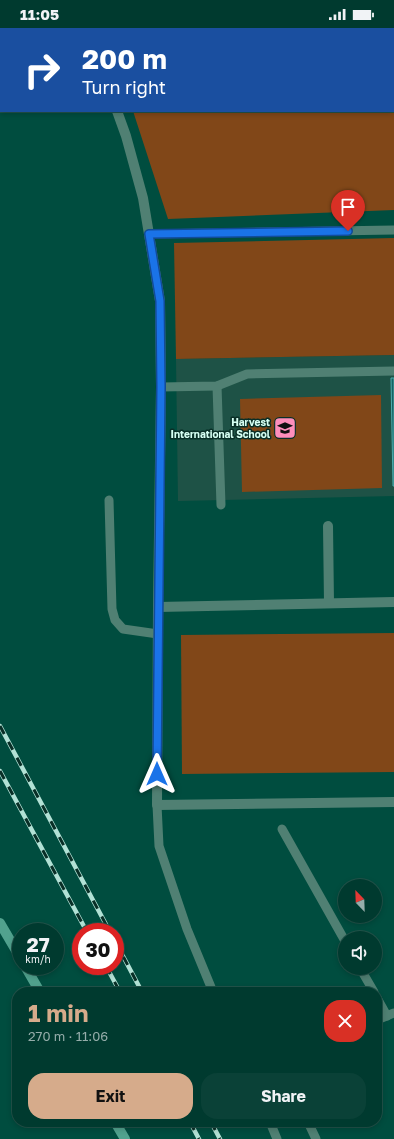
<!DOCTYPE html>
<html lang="en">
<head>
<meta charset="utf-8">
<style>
	:root { --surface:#003a2f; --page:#0a4137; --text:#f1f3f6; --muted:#95adaa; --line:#22544b; --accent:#d6ab8b }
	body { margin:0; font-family:"Golos Text",sans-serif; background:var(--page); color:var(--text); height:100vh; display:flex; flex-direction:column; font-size:15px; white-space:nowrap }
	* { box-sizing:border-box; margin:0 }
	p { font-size:13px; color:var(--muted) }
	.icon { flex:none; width:22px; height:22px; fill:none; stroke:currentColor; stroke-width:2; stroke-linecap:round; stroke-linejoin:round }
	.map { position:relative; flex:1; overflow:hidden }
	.details { position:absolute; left:12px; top:959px; width:370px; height:140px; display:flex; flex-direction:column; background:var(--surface); border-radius:16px; box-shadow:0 2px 6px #0003,0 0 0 1px var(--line) }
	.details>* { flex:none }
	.guide { position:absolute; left:0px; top:0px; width:394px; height:84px; box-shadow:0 2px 6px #0003,0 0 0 1px var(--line); background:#1a4fa0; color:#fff; overflow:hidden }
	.needle { width:26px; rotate:337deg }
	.tools { position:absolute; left:338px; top:851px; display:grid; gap:8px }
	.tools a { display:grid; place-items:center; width:44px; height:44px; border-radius:50%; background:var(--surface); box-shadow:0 2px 6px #0003,0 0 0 1px var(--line); font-size:20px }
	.speed { position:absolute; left:12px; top:895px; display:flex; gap:8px; font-size:20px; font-weight:700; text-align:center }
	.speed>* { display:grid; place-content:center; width:52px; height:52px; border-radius:50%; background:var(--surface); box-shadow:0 2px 6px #0003,0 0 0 1px var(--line); line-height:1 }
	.speed small { font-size:10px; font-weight:400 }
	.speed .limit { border:6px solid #d22; background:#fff; color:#111 }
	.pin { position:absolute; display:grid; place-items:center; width:34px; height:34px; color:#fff; margin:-41px -17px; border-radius:50% 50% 50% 0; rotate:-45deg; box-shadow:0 0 4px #0007 }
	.pin .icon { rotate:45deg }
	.me { position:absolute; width:44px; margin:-22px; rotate:0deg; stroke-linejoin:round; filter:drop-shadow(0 0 3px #0008) }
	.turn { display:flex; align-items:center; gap:14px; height:84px; padding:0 16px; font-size:18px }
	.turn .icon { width:52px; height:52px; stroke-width:2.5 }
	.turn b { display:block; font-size:28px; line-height:34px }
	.round { display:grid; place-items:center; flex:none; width:42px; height:42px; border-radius:16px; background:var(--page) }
	.summary { display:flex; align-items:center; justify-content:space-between; height:68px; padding:0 16px }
	h1 { font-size:24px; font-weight:700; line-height:30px; color:var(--accent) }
	.action { display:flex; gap:8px; margin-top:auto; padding:8px 16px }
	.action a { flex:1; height:46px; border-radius:16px; background:var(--accent); color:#111; font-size:16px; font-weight:700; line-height:46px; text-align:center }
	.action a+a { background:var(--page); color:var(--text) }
	.status { display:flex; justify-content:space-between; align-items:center; height:28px; padding:0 20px; background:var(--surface); direction:ltr }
	.status svg { height:11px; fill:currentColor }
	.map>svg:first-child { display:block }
	.built { fill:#1e5246 }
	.green { fill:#814718 }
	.building { fill:#156363; stroke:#4faeae }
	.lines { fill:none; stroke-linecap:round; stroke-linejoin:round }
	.lane { stroke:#508073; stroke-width:9 }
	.street { stroke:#508073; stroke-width:10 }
	.secondary { stroke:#51a28e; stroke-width:10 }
	.rail-casing { stroke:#b2e1d5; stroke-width:4.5 }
	.rail { stroke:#092f27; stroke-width:3; stroke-dasharray:9; stroke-linecap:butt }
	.route-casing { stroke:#114b97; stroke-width:10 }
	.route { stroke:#1a73e8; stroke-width:7 }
	.labels { text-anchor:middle; stroke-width:3; stroke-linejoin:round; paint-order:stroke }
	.poi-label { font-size:10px; font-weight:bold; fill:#d6fff3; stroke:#092f27; text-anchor:end }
</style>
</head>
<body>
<div class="status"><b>11:05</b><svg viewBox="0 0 49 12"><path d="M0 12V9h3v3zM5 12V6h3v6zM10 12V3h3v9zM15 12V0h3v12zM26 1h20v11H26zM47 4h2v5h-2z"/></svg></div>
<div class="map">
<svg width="394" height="1111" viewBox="0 0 394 1111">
	<rect width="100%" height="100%" fill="#004d3f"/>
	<path class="built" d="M394 327V468L178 473 176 331Z"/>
	<g class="green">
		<path d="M105 0H394V182L168 191 133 83H393V1Z"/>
		<path d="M394 210V327L176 331 174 215Z"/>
		<path d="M381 367 382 460 242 464 240 371Z"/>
		<path d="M394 605V744L182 746 181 607Z"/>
	</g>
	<path class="building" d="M391 350H394V458H393Z"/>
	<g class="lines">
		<g class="lane">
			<path d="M149 206 394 202"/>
			<path d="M217 358 221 477"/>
			<path d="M161 359 217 358 247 346 394 343"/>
			<path d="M109 472 112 581 115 592 123 601 158 606"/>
			<path d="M157 777 159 818 187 901 213 964"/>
			<path d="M282 801 345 913"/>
			<path d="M360 940 374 964"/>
			<path d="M377 970 387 988"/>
			<path d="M377 992 394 985"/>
			<path d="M270 1094 277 1111"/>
			<path d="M308 1094 316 1111"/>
		</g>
		<g class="street">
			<path d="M89 0V1"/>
			<path d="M117 83 126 108 143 170 160 273 161 359 158 579 157 777 394 774"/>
			<path d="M328 498 329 575"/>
			<path d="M158 579 394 574"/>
		</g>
		<g class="secondary">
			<path d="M0 895 21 931"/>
			<path d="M25 938 40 964"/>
			<path d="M115 1094 125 1111"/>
		</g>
		<g class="rail-casing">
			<g id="rail">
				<path d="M0 698 110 904"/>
				<path d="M0 743 87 904"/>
				<path d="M115 913 142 964"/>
				<path d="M106 938 120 964"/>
				<path d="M190 1094 199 1111"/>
				<path d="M211 1094 220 1111"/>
			</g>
		</g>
		<use href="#rail" class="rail"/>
	</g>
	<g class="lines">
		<g class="route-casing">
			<path id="route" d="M157 746 161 359 160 273 149 206 348 203"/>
		</g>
		<use href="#route" class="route"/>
	</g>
	<defs>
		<g id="school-square" transform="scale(1.15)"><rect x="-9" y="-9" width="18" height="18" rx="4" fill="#fe8ebb" stroke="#092f27"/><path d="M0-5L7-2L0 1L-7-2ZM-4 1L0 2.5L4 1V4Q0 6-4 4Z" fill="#111"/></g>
	</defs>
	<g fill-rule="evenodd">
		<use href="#school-square" x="285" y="400"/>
	</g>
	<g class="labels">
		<g class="poi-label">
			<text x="270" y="398">Harvest<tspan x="270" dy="12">International School</tspan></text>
		</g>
	</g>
</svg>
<div class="tools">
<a><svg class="needle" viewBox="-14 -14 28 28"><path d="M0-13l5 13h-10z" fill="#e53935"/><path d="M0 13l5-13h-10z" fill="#95adaa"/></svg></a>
<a><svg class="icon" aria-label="sound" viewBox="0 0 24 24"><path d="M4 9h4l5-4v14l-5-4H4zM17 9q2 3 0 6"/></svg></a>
</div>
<div class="speed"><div>27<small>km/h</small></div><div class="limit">30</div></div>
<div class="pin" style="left:348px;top:203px;background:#d93025"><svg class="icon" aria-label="arrive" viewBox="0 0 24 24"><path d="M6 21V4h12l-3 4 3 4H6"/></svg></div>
<svg class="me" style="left:157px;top:746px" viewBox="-20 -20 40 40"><path d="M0-17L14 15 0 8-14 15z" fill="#1a73e8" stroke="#fff" stroke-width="4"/></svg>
<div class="guide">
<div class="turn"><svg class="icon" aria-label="right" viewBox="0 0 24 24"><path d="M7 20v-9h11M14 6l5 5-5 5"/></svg><div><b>200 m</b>Turn right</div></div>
</div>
<section class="details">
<div class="summary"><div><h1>1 min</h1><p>270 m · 11:06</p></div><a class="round" style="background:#d93025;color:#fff"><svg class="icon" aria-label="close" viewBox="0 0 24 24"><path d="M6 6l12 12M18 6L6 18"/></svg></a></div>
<div class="action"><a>Exit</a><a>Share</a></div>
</section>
</div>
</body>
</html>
